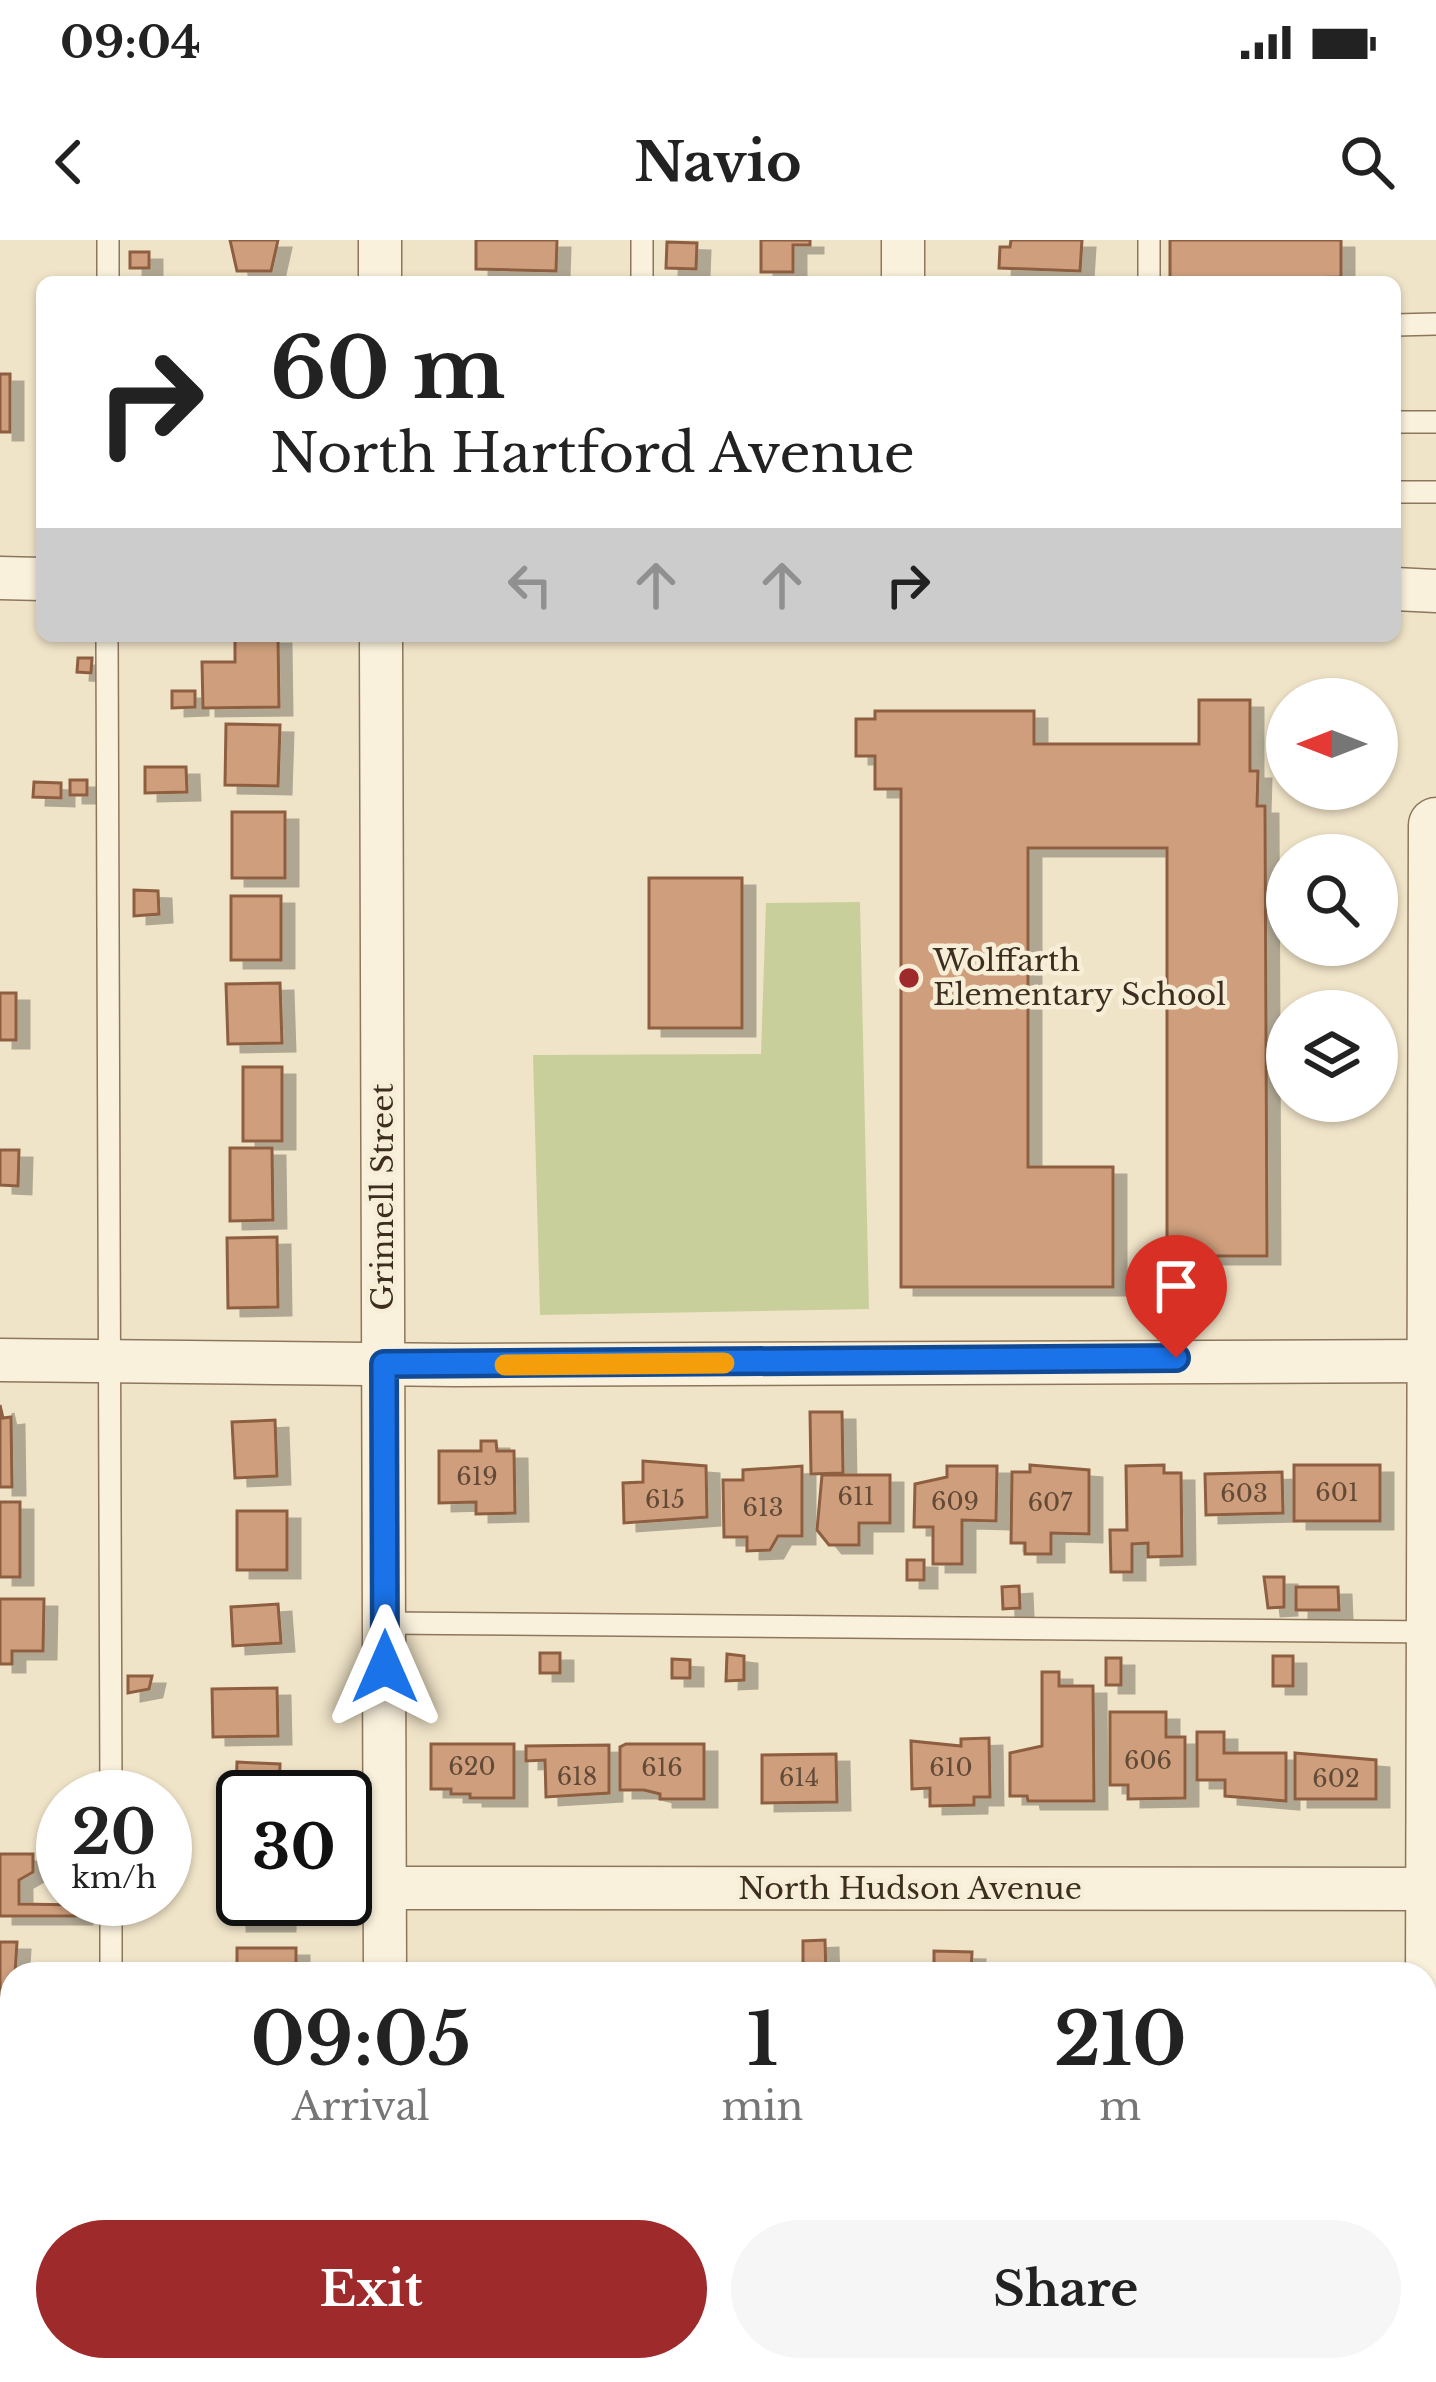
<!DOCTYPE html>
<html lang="en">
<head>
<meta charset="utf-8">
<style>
	:root { --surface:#fff; --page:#f6f6f6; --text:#222; --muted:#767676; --accent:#9e2a2b }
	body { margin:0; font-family:"Libre Baskerville",serif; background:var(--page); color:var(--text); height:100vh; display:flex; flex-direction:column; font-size:45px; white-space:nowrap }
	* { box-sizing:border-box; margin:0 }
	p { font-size:39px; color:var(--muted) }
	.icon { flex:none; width:66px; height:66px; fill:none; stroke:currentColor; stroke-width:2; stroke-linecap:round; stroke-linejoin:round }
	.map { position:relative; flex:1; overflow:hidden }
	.side { position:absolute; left:0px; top:1722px; width:1437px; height:420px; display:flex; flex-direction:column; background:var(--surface); border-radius:36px 36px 0 0; box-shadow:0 3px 9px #0004 }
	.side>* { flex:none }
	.hud { position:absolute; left:36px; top:36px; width:1365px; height:366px; border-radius:18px; box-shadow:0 3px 9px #0004; background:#fff; color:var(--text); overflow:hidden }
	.needle { width:78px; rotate:270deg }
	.tools { position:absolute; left:1266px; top:438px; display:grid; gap:24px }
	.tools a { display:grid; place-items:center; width:132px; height:132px; border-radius:50%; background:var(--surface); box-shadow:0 3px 9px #0004; font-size:60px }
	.speed { position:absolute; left:36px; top:1530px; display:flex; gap:24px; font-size:60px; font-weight:700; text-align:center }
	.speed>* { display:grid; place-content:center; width:156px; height:156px; border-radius:50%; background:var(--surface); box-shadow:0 3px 9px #0004; line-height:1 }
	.speed small { font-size:30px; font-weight:400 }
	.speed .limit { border:6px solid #111; border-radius:18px; background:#fff; color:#111 }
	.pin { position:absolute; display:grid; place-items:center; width:102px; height:102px; color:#fff; margin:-123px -51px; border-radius:50% 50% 50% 0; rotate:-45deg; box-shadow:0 0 12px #0007 }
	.pin .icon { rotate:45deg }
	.me { position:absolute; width:132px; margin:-66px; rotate:0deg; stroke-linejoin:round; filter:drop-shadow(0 0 9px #0008) }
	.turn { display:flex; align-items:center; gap:42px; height:252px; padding:0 36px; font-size:54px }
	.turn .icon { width:156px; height:156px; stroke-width:2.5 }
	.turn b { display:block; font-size:84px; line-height:102px }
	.lanes { display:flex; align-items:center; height:114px; padding:0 36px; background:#0003; justify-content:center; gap:60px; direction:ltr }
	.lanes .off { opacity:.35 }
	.eta { display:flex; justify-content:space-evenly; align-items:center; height:204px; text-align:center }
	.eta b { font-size:72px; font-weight:700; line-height:84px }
	.primary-button { display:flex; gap:24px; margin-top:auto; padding:24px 36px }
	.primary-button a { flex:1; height:138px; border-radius:72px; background:var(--accent); color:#fff; font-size:48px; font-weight:700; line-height:138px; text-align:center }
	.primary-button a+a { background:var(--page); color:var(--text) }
	.status { display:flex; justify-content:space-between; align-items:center; height:84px; padding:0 60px; background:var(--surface); direction:ltr }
	.status svg { height:33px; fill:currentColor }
	header { display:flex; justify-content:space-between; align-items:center; height:156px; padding:0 36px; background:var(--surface); font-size:54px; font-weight:700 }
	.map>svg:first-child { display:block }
	.green { fill:#c9cf9b }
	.building { fill:#cf9f7d; stroke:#8d5f41; stroke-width:3; filter:url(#shadow) }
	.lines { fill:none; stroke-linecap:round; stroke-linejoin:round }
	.service-casing { stroke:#8d765c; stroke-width:24 }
	.minor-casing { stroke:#8d765c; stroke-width:45 }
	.tertiary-casing { stroke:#8d765c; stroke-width:57 }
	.service { stroke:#faf1dc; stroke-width:21 }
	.minor { stroke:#faf1dc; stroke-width:42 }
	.tertiary { stroke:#faf1dc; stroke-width:54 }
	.route-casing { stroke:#114b97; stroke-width:30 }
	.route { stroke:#1a73e8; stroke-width:21 }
	.slow { stroke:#f59e0b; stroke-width:21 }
	.poi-dot { fill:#9e2a2b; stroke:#f7eed8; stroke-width:4.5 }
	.labels { text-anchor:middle; stroke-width:9; stroke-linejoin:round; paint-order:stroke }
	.number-label { font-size:24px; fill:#624a37 }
	.poi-label { font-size:30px; fill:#3d2e20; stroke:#f7eed8; text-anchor:start }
	.street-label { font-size:30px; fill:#3d2e20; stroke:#f7eed8 }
</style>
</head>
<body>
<div class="status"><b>09:04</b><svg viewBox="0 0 49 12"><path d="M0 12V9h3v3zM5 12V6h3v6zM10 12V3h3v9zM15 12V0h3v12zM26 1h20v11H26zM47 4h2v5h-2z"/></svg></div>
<header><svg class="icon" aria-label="back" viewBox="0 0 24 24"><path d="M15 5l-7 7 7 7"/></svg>Navio<svg class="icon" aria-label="search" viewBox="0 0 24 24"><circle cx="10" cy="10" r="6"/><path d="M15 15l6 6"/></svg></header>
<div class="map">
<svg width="1436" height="2142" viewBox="0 0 1436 2142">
	<defs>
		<filter id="shadow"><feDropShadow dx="13" dy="8" stdDeviation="0" flood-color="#0004"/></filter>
	</defs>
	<rect width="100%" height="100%" fill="#f0e4c8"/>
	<path class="green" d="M860 662 869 1069 540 1075 533 815 761 814 766 663Z"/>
	<g class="building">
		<path d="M230 0H278L271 31H237Z"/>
		<path d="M476 0H557L556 31 476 29Z"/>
		<path d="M761 0H810V5H793V32H761Z"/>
		<path d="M1011 0H1082L1080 31 999 28 1000 7H1010Z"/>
		<path d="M1170 0H1341V37L1170 42Z"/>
		<path d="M667 2 697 3 696 29 666 28Z"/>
		<rect x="130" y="12" width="19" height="16"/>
		<rect x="0" y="134" width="10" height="58"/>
		<path d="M235 396H278L279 467 203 468 202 422H235Z"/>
		<path d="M78 418H92L91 433 77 432Z"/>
		<path d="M172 451H195V467L172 468Z"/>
		<path d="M1199 460H1250V531H1258L1257 566H1265L1267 1016H1167V608H1028V927H1113V1047H901V549H875V516H856V479H875V471H1034V504H1199Z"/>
		<path d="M226 484 280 485 278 546 225 545Z"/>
		<path d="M145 527H186L187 552 145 553Z"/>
		<rect x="70" y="540" width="17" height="15"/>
		<path d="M34 542 61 543V558L33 557Z"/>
		<rect x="232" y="572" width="53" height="66"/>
		<rect x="649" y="638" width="93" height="150"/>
		<path d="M134 650 158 651 159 674 134 676Z"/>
		<rect x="231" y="656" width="50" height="64"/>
		<path d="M280 743 282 803 228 804 226 744Z"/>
		<rect x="0" y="753" width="16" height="47"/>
		<rect x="243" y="827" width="39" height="74"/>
		<path d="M230 908H272L273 980 230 981Z"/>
		<path d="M0 910H19L18 946 0 945Z"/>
		<path d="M277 997 278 1067 228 1068 227 998Z"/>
		<path d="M0 1165 3 1178 11 1177 12 1247H0Z"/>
		<path d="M810 1172H842L843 1233 811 1234Z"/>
		<path d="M275 1180 277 1236 235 1238 232 1182Z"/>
		<path d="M481 1201H496L497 1211H514L515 1273 476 1274V1262L439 1263V1211H481Z"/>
		<path d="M643 1221 706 1226 707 1277 624 1283 623 1243 643 1242Z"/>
		<path d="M1030 1225 1089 1230V1294L1051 1293V1314H1025V1303H1011L1012 1232H1030Z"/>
		<path d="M1164 1225V1233H1181L1182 1316 1148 1317V1303L1132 1304V1332H1111L1110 1290H1127L1126 1226Z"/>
		<rect x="1294" y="1225" width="86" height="56"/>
		<path d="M802 1226V1296H778L770 1310 747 1311V1297H724L723 1240H743V1230Z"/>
		<path d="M947 1226H997L996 1281 962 1280V1324H933V1287H914L915 1244 947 1237Z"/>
		<path d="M1282 1232 1283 1273 1206 1275 1205 1234Z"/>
		<path d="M822 1235H890V1283H859V1305H829L817 1290Z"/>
		<rect x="0" y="1262" width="20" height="75"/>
		<rect x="237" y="1271" width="50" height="59"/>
		<rect x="907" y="1320" width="17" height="20"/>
		<path d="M1264 1337H1284V1367L1268 1368Z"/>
		<path d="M1019 1346 1020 1368 1003 1369 1002 1347Z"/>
		<path d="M1296 1347H1338L1339 1370H1296Z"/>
		<path d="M0 1359H44L43 1411H12V1424H0Z"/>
		<path d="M278 1364 281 1403 233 1406 231 1367Z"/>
		<rect x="540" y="1413" width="20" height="20"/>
		<path d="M727 1414 744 1416V1440L726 1441Z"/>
		<rect x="1273" y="1416" width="20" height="30"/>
		<rect x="1106" y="1418" width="15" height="27"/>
		<path d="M672 1419 690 1420V1438H672Z"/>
		<path d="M1042 1432H1059V1446H1093L1094 1561H1028L1027 1556H1010V1513L1042 1506Z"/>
		<path d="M128 1436H152L149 1449 128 1453Z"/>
		<path d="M277 1448 278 1496 213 1497 212 1449Z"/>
		<path d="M1110 1472H1166V1497H1185V1558L1128 1559V1545H1110Z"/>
		<path d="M1197 1492H1224V1513H1286V1561L1225 1556V1540H1197Z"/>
		<path d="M989 1498 990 1557H974V1565L930 1566V1548L912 1549 911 1501 961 1506V1499Z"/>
		<path d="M431 1504H514V1558H470V1554H451V1549H431Z"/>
		<path d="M626 1504H704V1559H660V1554L644 1550H620V1507Z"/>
		<path d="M609 1505V1553L546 1557 545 1520 526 1521V1506Z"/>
		<path d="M1295 1513 1376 1520V1559H1295Z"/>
		<path d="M836 1514 837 1562 762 1563V1515Z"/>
		<path d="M237 1522 280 1524 279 1557H243V1591H235Z"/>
		<path d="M0 1614H33V1632L19 1640V1664L79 1665V1676H0Z"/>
		<path d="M235 1618H243V1659H283L282 1683H234Z"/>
		<path d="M825 1700 826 1734H803V1701Z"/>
		<path d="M0 1702H17L12 1781H0Z"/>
		<rect x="237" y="1708" width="59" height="26"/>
		<path d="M934 1711 972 1712 971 1734H934Z"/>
		<rect x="0" y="1843" width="12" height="25"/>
		<rect x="0" y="1879" width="12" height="68"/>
		<rect x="0" y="2026" width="12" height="20"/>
	</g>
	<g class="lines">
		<g class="service-casing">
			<g id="service">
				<path d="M642 0V42"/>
				<path d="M1149 0V42"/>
				<path d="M108 42V0"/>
				<path d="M1395 85 1436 84"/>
				<path d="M1395 182H1436"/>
				<path d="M1395 252H1436"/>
				<path d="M107 396 111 1557"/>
				<path d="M385 1383 1433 1392"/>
				<path d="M111 1734V1659"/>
				<path d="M110 2142V2130"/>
			</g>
		</g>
		<g class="minor-casing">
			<g id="minor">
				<path d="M380 0V42"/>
				<path d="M903 0V42"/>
				<path d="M0 338 42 339"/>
				<path d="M1395 349 1436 351"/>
				<path d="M381 396 385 1734"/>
				<path d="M0 1120 455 1125 1434 1121"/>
				<path d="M385 1648 1434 1649"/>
				<path d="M385 2142V2130"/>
			</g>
		</g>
		<g class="tertiary-casing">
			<path id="tertiary" d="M1432 2142 1436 585"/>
		</g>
		<use href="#service" class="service"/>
		<use href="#minor" class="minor"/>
		<use href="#tertiary" class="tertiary"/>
	</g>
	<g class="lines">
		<g class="route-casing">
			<path id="route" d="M385 1427 384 1124 1176 1118"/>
		</g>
		<use href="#route" class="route"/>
		<path class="slow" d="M505 1125 724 1123"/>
	</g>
	<circle class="poi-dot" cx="909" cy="738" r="12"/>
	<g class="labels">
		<g class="number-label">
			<text x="477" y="1245">619</text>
			<text x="1337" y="1261">601</text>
			<text x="1244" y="1262">603</text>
			<text x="856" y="1265">611</text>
			<text x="665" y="1268">615</text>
			<text x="955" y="1270">609</text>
			<text x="1050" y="1271">607</text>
			<text x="763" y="1276">613</text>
			<text x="1148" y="1529">606</text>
			<text x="472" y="1535">620</text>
			<text x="662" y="1536">616</text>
			<text x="951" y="1536">610</text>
			<text x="577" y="1545">618</text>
			<text x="799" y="1546">614</text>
			<text x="1336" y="1547">602</text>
		</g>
		<g class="poi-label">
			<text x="933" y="731">Wolffarth<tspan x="933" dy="34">Elementary School</tspan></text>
		</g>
		<g class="street-label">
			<text transform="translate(383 957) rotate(-90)" y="10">Grinnell Street</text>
			<text x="910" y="1659">North Hudson Avenue</text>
		</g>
	</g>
</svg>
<div class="tools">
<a><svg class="needle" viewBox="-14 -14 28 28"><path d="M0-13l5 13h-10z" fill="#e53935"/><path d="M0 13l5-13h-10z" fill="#767676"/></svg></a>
<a><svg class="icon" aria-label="search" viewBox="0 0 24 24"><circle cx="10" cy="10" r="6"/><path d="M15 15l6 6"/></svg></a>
<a><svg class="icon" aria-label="layers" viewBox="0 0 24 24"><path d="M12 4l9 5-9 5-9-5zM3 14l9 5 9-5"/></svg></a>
</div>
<div class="speed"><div>20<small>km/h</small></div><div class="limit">30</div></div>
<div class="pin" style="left:1176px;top:1118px;background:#d93025"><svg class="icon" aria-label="arrive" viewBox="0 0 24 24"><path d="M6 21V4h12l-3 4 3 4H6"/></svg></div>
<svg class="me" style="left:385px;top:1427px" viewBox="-20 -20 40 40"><path d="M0-17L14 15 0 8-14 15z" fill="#1a73e8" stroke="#fff" stroke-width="4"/></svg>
<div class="hud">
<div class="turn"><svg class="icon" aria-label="right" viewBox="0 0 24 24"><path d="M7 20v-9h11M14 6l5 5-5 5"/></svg><div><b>60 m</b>North Hartford Avenue</div></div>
<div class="lanes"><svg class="icon off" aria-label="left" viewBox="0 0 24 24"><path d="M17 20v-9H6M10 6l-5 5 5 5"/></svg><svg class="icon off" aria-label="ahead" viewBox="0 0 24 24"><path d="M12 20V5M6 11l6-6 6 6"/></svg><svg class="icon off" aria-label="ahead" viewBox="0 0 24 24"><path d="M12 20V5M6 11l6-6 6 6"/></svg><svg class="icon" aria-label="right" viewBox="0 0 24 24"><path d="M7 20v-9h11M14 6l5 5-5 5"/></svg></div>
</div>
<section class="side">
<div class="eta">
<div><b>09:05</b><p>Arrival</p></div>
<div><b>1</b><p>min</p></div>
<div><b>210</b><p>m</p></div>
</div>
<div class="primary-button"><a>Exit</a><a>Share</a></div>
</section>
</div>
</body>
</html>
